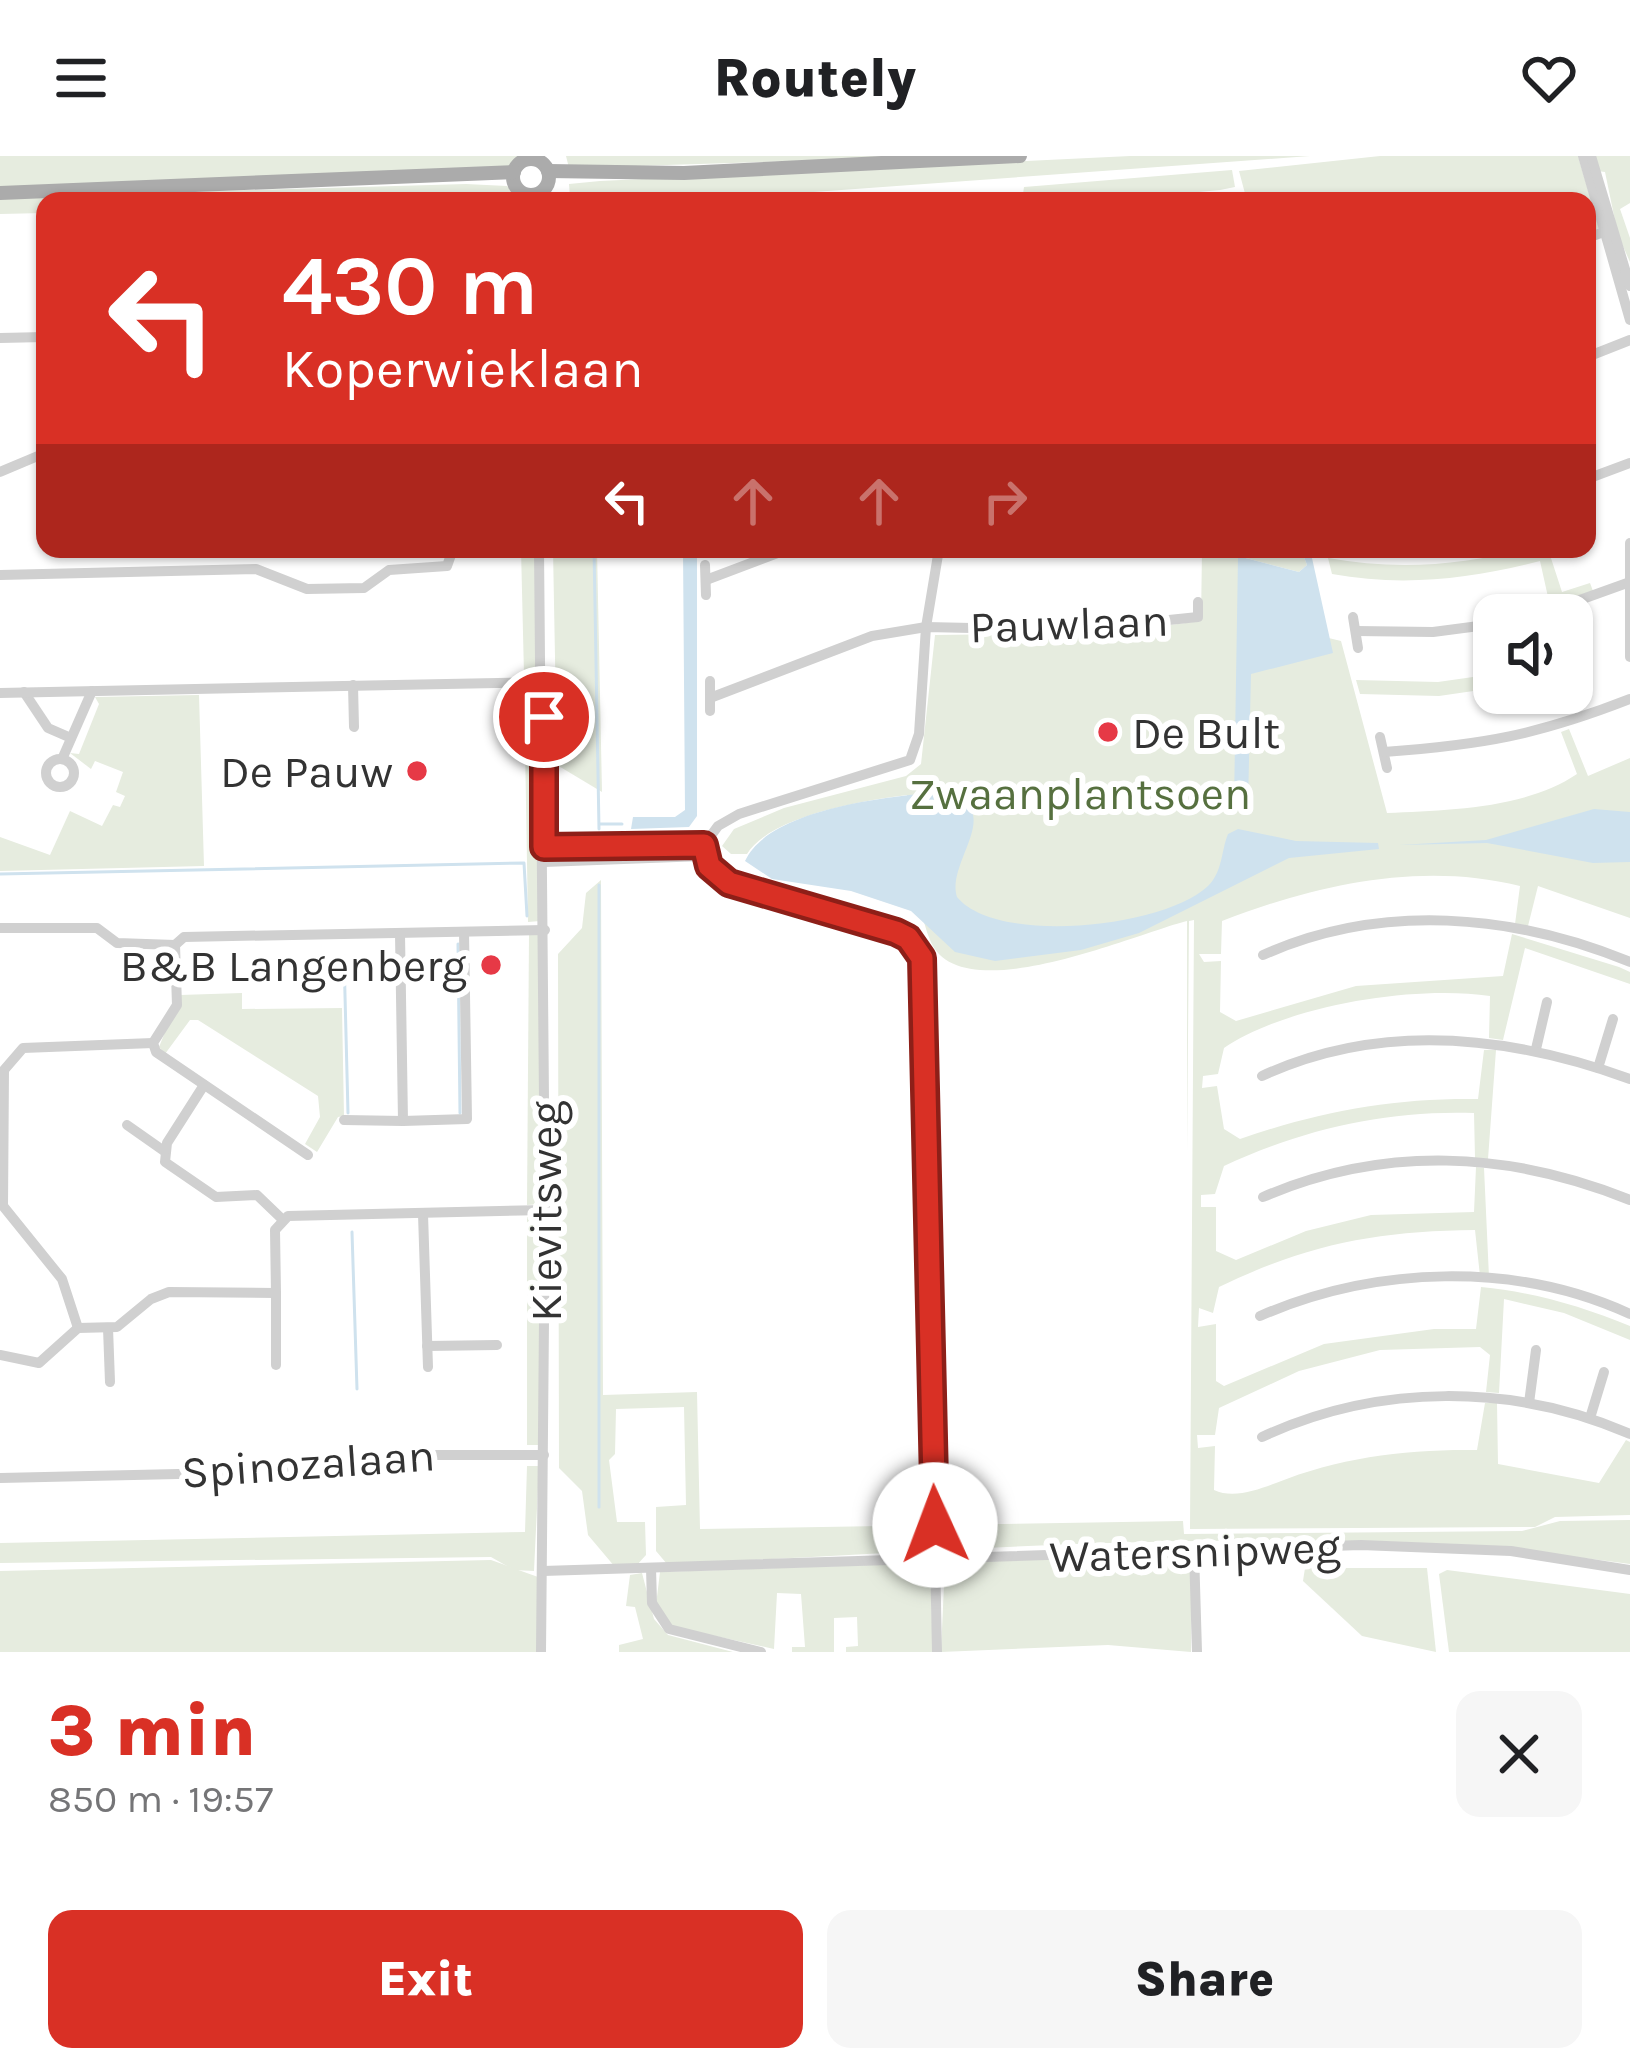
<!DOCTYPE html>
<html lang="en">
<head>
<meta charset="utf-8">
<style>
	:root { --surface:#fff; --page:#f6f6f6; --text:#202124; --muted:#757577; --accent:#d93025 }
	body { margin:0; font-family:Karla,sans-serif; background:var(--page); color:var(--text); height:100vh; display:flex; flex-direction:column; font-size:45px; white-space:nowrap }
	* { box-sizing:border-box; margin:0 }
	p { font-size:39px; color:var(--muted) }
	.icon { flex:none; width:66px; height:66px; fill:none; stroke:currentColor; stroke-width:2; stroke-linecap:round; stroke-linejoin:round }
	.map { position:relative; height:1496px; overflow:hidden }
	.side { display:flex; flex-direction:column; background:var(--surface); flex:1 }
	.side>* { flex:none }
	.banner { position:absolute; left:36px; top:36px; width:1560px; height:366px; border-radius:24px; box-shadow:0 3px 9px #0004; background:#d93025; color:#fff; overflow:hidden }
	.controls { position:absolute; left:1473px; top:438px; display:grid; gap:24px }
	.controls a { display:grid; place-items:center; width:120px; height:120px; border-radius:24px; background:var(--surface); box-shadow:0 3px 9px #0004; font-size:60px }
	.pin { position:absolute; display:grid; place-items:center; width:102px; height:102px; color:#fff; margin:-51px; border:6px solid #fff; border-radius:50%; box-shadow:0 3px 12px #0007 }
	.me { position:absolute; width:132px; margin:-66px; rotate:358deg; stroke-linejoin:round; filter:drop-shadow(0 0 9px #0008) }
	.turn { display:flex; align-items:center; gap:42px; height:252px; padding:0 48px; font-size:54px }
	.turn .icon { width:156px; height:156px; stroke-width:2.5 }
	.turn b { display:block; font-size:84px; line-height:102px }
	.lanes { display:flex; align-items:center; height:114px; padding:0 48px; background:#0003; justify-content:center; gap:60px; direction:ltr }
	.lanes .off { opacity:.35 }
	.round { display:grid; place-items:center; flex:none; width:126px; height:126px; border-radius:24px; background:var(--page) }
	.head { display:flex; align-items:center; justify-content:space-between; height:204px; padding:0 48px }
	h1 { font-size:72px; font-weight:800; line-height:90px; color:var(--accent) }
	.cta { display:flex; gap:24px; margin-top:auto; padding:24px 48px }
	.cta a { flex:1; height:138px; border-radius:24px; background:var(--accent); color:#fff; font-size:48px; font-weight:800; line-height:138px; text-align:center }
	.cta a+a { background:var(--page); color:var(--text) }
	header { display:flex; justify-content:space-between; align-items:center; height:156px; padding:0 48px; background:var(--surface); font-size:54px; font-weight:800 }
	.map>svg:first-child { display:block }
	.green { fill:#e6ecdf }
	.water { fill:#cfe2ee }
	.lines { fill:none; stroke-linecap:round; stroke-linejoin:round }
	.stream { stroke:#cfe2ee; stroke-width:3 }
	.minor { stroke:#d0d0d0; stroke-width:10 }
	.major { stroke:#ababab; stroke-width:14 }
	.route-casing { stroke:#8d1f18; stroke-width:30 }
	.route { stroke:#d93025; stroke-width:21 }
	.poi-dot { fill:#e63946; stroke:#fff; stroke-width:4.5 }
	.labels { text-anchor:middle; stroke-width:12; stroke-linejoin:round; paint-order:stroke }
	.street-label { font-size:45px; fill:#333; stroke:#fff }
	.poi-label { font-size:45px; fill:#333; stroke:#fff; text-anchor:end }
	.park-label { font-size:45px; fill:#56703f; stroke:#fff }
</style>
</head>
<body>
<header><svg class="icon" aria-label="menu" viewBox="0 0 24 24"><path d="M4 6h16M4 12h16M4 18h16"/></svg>Routely<svg class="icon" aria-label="heart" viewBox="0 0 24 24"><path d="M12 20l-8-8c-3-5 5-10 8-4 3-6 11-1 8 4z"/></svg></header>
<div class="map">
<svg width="1630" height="1496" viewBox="0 0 1630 1496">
	<rect width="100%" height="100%" fill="#fff"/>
	<g class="green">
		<path d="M0 0H521L510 11 0 32Z"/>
		<path d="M566 0H953L569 12Z"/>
		<path d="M1130 0H1310L772 39 570 41 569 28 600 25Z"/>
		<path d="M1380 0H1578L1599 72 1587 77V45H1247L1239 15Z"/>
		<path d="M1593 0H1630V47L1620 53 1630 82V106L1618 79 1605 16 1597 15Z"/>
		<path d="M1232 14 1235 31 1220 34 1104 45H1022L1024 31Z"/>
		<path d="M466 28 507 30 522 45H45V57L0 58V41Z"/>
		<path d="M521 393H536L538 518 524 519Z"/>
		<path d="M553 393H597L602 636 557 609Z"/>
		<path d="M1202 393H1301L1307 409 1299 416 1238 400V460L1341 485 1387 657C1448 654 1525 653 1577 618L1561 576 1569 573 1588 620 1630 602V762L1538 730 1528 770 1515 768 1520 730C1420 705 1315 729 1222 765L1221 798H1199L1204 806 1221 805 1220 856 1236 865 1356 830 1503 820 1512 778 1619 811 1630 816V828L1525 792 1503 884 1489 882 1490 840C1414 829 1288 849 1224 892L1218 918 1203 920 1202 932 1217 930 1224 973 1240 983C1321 955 1392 942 1478 943L1484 894H1496L1488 1003 1475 1002 1474 957C1387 954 1303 973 1224 1010L1215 1038 1201 1039V1051H1216V1095L1236 1104 1306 1075 1371 1059 1474 1056 1476 1011 1484 1012 1489 1121 1480 1120 1475 1074C1377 1075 1308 1088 1219 1131L1213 1157 1199 1152 1198 1171 1216 1168V1225L1224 1230 1324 1188 1434 1173H1476L1481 1131C1533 1136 1581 1150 1630 1170V1184L1564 1157 1504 1143 1499 1237 1486 1236 1490 1199 1480 1191 1380 1194 1299 1215 1219 1252 1215 1279H1197L1198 1292 1215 1290 1214 1334C1233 1343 1257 1334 1276 1327 1340 1301 1408 1293 1477 1294L1485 1247H1497L1498 1308 1599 1327 1626 1284 1630 1286V1359L1555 1361 1535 1371 1190 1373 1194 764 1189 765 1187 998V765C1137 777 959 857 930 784 915 747 911 680 907 639 865 644 770 660 747 698H731L722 690 734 673 784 652 906 620 921 608 935 479 1109 477 1201 465Z"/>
		<path d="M1525 393H1553L1549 396 1562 436 1590 427 1593 435 1550 450 1540 405C1472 423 1402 431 1332 418L1328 402C1394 414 1460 410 1525 393Z"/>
		<path d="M1494 518V532L1439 540 1360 538 1356 524 1438 526Z"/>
		<path d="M199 539 204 710 0 715V681L50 699 70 655 102 670 113 649 120 651 125 640 116 636 123 616 95 605 91 613 70 597 79 598 99 548 95 541Z"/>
		<path d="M525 587H533L540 765 528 766Z"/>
		<path d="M601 724 603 1239 697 1236 700 1373 1183 1365 1184 1378 1522 1375 1560 1365 1630 1364V1408C1312 1363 986 1394 667 1408L656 1395V1351L686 1349 684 1251 616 1253 615 1298 609 1304 617 1366H645L646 1399 636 1410 615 1411 588 1379 582 1335 559 1312 558 798 582 772 586 737Z"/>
		<path d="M529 778H540L541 1048 527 1049Z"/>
		<path d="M242 837V853L342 852 344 960 338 961 317 996 305 988 320 961 318 940 198 864H190L165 898 159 891 180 839Z"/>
		<path d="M527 1061H541L539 1289H527Z"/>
		<path d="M527 1310H539L534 1415 514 1414 491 1401 0 1407V1387L525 1376Z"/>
		<path d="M1181 1398 1192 1405 1191 1496 1108 1489 941 1496 945 1406Z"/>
		<path d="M491 1404 538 1421 537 1496H0V1415Z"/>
		<path d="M930 1407 933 1496H846V1491L858 1490 857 1461 834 1462V1496H792V1491H805L801 1438 777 1437 774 1493 670 1470 656 1449 660 1416Z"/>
		<path d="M1305 1412H1427L1436 1496 1362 1480 1303 1425Z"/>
		<path d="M1447 1414 1630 1438V1496H1449L1439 1418Z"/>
		<path d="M642 1417 654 1463 668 1479 733 1496H619V1489L643 1483 635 1451 626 1450 630 1419Z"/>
	</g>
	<g class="water">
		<path d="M683 393H697V660L689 671 631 673 633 661H675L685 654Z"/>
		<path d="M1301 393H1310L1333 497 1251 518 1248 648 1240 651 1234 648 1238 400 1299 416 1307 409Z"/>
		<path d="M939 636C1012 649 945 705 957 741 997 790 1166 771 1208 730 1223 715 1221 695 1228 678L1238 673 1296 685 1378 687 1379 693 1289 702 1139 777 1081 794 995 805 955 796 911 755 851 735 772 723 745 705C769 653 885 641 939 636Z"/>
		<path d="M1594 653 1630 656V706L1593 707 1487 687 1399 689 1486 684Z"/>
	</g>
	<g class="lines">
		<g class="stream">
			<path d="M594 393 599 673"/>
			<path d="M600 668H622"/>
			<path d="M0 718 524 707 527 760"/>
			<path d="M458 788 460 957"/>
			<path d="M344 800 348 957"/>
			<path d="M352 1076 357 1233"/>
			<path d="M599 1351V729"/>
		</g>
		<g class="minor">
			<path d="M536 0V4"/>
			<path d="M1583 0 1630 164"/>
			<path d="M1591 0 1630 130"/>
			<path d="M524 4V0"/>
			<path d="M525 37V45"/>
			<path d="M537 45 538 37"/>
			<path d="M1587 82 1609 74"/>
			<path d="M0 182 45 181"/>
			<path d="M1587 201 1630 184"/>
			<path d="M0 316 45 297"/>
			<path d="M1587 323 1630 307"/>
			<path d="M1630 387V501"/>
			<path d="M539 393 545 1054 541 1496"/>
			<path d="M705 409 706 439"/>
			<path d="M0 419 256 413 307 433 364 432 389 414 447 410 453 393"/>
			<path d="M706 424 788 393"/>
			<path d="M1538 459 1630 426"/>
			<path d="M1353 461 1358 492"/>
			<path d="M1356 475 1433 476 1494 468"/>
			<path d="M710 525V555"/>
			<path d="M353 529 354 571"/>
			<path d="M24 536 48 572 71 582"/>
			<path d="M0 537 541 526"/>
			<path d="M710 542 872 480 926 471 1072 474 1198 461V446"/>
			<path d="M542 550 536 568 543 614"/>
			<path d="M1380 581 1387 612"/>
			<path d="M1384 596C1482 589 1538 579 1630 543"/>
			<path d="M63 601 92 535"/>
			<circle cx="60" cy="617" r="14"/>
			<path d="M704 689 718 670 739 658 910 604 919 578 926 471 939 393"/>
			<path d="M544 691 704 689"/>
			<path d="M703 700 729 727 896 776 908 781 923 802 937 1496"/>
			<path d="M544 706 703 700"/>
			<path d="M0 772H97L117 787 175 789 184 781 545 774"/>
			<path d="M175 789 177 849 153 887 156 896 308 999"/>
			<path d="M1263 799C1381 746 1514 758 1630 806"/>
			<path d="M1536 893 1547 846"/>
			<path d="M1598 912 1613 863"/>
			<path d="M1262 920C1381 865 1511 880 1630 923"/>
			<path d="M204 929 167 987 165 1006 216 1041 257 1039 282 1063"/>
			<path d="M344 964 403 965 400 778"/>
			<path d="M403 965 467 963 464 776"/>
			<path d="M127 969 164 995"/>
			<path d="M1263 1041C1384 989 1509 995 1630 1044"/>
			<path d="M423 1058 428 1211"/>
			<path d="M1260 1160C1375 1110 1515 1105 1630 1158"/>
			<path d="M78 1172 62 1123 3 1050 4 914 23 892 153 887"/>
			<path d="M108 1172 110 1226"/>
			<path d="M427 1190 497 1189"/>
			<path d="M0 1199 39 1207 78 1172 117 1171 151 1143 169 1136 276 1137 275 1074 288 1060 545 1054"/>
			<path d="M276 1209V1137"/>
			<path d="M1529 1247 1536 1194"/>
			<path d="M1590 1262 1604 1216"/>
			<path d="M1262 1281C1378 1227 1513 1227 1630 1278"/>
			<path d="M0 1322 349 1314 398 1299H544"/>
			<path d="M1194 1395 1197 1496"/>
			<path d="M651 1412 652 1447 669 1473 761 1496"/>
			<path d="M543 1415 1361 1389 1511 1395 1630 1414"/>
		</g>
		<g class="major">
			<circle cx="531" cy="21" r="18"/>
			<path d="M548 15 684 17 1020 0"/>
			<path d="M0 37 514 16"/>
		</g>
	</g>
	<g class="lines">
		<g class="route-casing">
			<path id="route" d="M544 561V691L704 689 709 710 729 727 896 776 908 782 922 802 935 1369"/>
		</g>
		<use href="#route" class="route"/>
	</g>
	<g class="poi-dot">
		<circle cx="1108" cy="576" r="12"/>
		<circle cx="417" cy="615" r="12"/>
		<circle cx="491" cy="809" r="12"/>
	</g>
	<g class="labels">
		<g class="street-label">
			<text transform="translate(1069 467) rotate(-2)" y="16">Pauwlaan</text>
			<text transform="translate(545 1055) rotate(-90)" y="16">Kievitsweg</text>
			<text transform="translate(308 1307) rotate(-4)" y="16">Spinozalaan</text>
			<text transform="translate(1195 1395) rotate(-2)" y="16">Watersnipweg</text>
		</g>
		<g class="poi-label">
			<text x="1132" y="592" text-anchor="start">De Bult</text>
			<text x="393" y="631">De Pauw</text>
			<text x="467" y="825">B&amp;B Langenberg</text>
		</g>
		<g class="park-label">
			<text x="1080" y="653">Zwaanplantsoen</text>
		</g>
	</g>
</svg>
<div class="controls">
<a><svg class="icon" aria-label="sound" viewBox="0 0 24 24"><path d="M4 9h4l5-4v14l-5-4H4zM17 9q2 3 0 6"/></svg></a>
</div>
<div class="pin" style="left:544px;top:561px;background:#d93025"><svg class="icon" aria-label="arrive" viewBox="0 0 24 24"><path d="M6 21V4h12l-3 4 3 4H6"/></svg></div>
<svg class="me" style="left:935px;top:1369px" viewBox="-20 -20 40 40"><circle r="19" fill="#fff"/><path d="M0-13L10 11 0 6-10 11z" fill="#d93025"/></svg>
<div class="banner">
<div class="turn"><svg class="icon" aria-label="left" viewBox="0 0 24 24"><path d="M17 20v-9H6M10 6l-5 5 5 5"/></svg><div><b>430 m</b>Koperwieklaan</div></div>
<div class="lanes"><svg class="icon" aria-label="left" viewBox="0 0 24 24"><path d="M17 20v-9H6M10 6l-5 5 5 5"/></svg><svg class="icon off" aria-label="ahead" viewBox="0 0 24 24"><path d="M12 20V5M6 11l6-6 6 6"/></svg><svg class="icon off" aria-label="ahead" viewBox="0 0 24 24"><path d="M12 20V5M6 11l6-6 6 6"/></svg><svg class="icon off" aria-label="right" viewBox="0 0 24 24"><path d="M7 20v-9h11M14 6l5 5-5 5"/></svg></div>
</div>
</div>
<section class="side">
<div class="head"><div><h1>3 min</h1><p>850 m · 19:57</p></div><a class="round"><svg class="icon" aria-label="close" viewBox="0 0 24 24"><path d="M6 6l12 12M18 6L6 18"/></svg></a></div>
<div class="cta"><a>Exit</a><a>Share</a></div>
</section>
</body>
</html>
